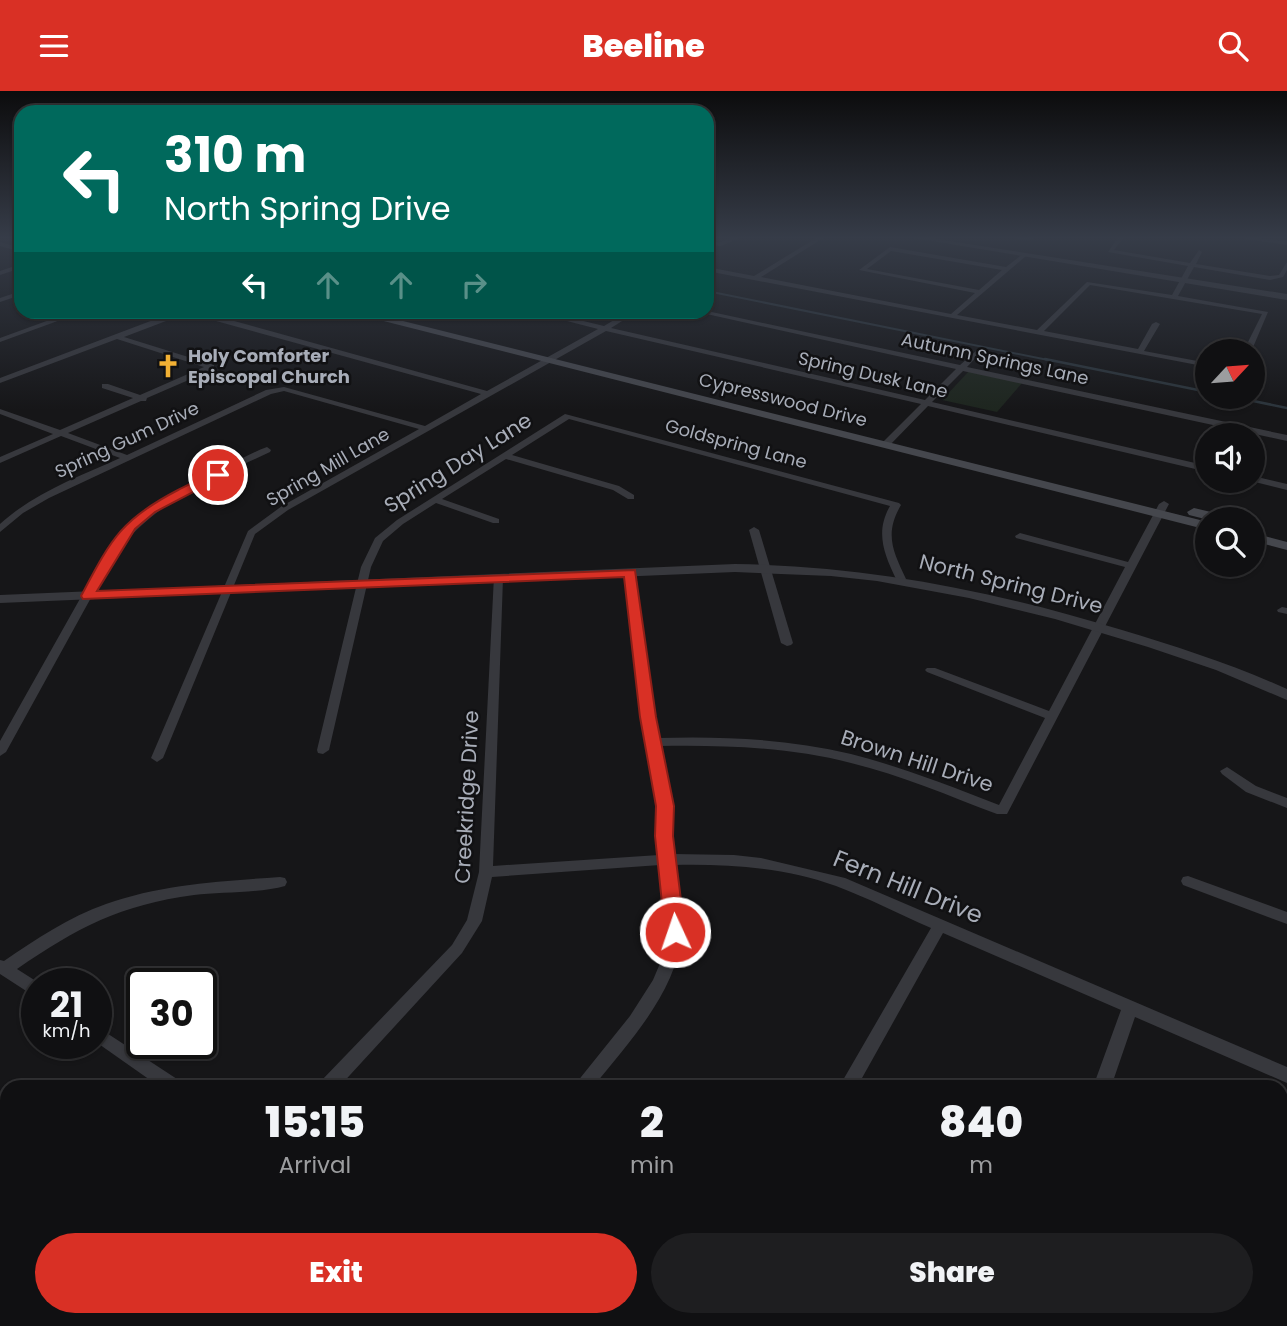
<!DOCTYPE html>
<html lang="en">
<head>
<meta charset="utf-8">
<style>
	:root { --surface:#101012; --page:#1e1e20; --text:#f1f3f6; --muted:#9c9d9f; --line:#303032; --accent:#d93025 }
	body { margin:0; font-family:Poppins,sans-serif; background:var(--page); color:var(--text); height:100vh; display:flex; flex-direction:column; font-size:26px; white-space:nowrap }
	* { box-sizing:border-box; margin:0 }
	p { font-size:23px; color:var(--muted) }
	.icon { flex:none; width:38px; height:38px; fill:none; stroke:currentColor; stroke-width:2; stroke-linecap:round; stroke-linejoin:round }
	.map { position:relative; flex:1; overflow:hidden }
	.details { position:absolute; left:0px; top:989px; width:1288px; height:247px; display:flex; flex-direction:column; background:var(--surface); border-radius:21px 21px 0 0; box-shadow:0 2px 5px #0004,0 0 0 2px var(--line) }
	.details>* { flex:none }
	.guide { position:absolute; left:14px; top:14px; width:700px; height:214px; border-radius:21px; box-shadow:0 2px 5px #0004,0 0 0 2px var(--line); background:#00695c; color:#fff; overflow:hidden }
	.needle { width:46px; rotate:64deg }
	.controls { position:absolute; left:1195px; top:248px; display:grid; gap:14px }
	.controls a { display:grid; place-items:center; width:70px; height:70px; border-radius:50%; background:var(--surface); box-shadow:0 2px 5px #0004,0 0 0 2px var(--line); font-size:35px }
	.speed { position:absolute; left:21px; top:877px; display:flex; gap:14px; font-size:35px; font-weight:700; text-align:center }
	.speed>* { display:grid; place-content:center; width:91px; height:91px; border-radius:50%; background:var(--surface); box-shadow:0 2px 5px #0004,0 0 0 2px var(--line); line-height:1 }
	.speed small { font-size:18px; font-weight:400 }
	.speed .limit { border:4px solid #111; border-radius:10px; background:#fff; color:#111 }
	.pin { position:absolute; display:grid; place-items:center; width:60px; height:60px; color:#fff; margin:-30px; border:4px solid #fff; border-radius:50%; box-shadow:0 2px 7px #0007 }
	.me { position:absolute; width:77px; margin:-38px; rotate:357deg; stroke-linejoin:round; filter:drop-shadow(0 0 5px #0008) }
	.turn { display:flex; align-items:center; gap:24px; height:147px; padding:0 35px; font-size:32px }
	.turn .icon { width:91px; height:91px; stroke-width:2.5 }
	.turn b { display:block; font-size:49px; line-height:60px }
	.lanes { display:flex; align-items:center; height:66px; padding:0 35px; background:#0003; justify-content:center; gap:35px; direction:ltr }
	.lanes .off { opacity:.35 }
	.eta { display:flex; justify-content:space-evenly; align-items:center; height:119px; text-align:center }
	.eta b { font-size:42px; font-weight:800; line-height:49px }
	.action { display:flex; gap:14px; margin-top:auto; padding:14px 35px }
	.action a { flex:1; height:80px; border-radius:42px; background:var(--accent); color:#fff; font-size:28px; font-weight:800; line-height:80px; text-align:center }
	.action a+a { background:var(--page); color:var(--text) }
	header { display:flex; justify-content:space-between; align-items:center; height:91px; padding:0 35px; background:var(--accent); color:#fff; font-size:32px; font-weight:800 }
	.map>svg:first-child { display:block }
	.green { fill:#1e261f }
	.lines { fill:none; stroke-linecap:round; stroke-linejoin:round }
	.stream-far2 { stroke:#2c353c; stroke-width:2 }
	.stream-far1 { stroke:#2c353c; stroke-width:2.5 }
	.stream { stroke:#2c353c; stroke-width:5 }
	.minor { fill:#37383d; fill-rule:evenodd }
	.tertiary { fill:#37383d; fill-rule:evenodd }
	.secondary { fill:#45474d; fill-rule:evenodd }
	.route { fill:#d93025; stroke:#8d1f18; stroke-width:2 }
	.labels { text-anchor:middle; stroke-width:5; stroke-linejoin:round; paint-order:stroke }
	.far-poi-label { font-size:18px; font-weight:bold; fill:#a8adb8; stroke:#111113; text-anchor:start }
	.far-street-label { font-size:18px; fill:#a8adb8; stroke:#111113 }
	.street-label { font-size:21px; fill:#a8adb8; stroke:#111113 }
	.near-street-label { font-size:24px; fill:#a8adb8; stroke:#111113 }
</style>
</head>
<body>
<header><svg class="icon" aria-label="menu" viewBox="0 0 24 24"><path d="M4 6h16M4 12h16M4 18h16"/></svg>Beeline<svg class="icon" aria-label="search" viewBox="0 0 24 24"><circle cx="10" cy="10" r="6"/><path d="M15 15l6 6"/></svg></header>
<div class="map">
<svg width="1287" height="1235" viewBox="0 0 1287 1235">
	<rect width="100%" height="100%" fill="#161618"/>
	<path class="green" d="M969 280 1022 292 997 321 942 309Z"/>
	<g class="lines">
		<path class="stream-far2" d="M707 200 1053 270"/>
		<g class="stream-far1">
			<path d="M1045 268 1208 301"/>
			<path d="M1234 306 1287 317"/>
		</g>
		<g class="stream">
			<path d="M0 1106 7 1112"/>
			<path d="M150 1228 158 1235"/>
		</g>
		<g class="minor">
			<path d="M734 146H742L721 155 707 154V150L720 151Z"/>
			<path d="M818 146H825L761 186 951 223 975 202 859 179 890 156 1006 176 1024 162 1026 165 957 224 1037 239 1087 191 1172 204 1188 175 1108 161 1118 146H1124L1114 159 1190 172 1199 159 1202 161 1196 173 1270 185 1279 184 1287 171V179L1283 186 1270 189 1194 176 1178 205 1268 221 1251 261H1243L1262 223 1090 194 1044 240 1138 258 1152 233 1156 231 1160 233 1144 260 1208 272V276L707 180V176L754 185ZM891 160 1002 179 979 199 867 178Z"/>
			<path d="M1009 146H1035L1029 150Z"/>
			<path d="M1243 146 1287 150V154L1246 148Z"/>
			<path d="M0 151 21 157V161L0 155Z"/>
			<path d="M21 173V177L0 184V180Z"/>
			<path d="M21 200V204L0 211V207Z"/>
			<path d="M74 220H85L0 251V247Z"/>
			<path d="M177 220H198L487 300 598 238 528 220H542L604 235 629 220H638L611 237 925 309 956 278 693 220H707L960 274 976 260 980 262 967 276 1287 344V350L963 280 932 311 1208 375V381L928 315 888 356H882V352L921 313 606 240 288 419 255 443 163 667 157 671 151 667 248 440 282 415 419 338 284 300 271 303 49 407 23 422 0 441V433C34 402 78 386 120 367L61 345 0 372V366L53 343 0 323V318L60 339 133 307 102 297V293H108L140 304 204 276 117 248 0 292V287ZM187 222 481 303 425 335 284 296 266 299 127 364 68 342 141 310H146L147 307 214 278V274L124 246Z"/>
			<path d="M565 323 899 412 901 414C884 443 893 460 906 488L901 491 896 488C884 463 875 441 890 415L569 328 512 364 619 395 634 404V408H628L613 399 506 368 442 408 499 428V432H493L436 412 403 433 383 450 371 476 329 659 323 663 318 662 317 659 361 476 375 447 397 429Z"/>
			<path d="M267 356 271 359 270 361C211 389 154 410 114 465L6 661 0 665V650L104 465C137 419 176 398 227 375 240 369 253 361 267 356Z"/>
			<path d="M1253 385 1287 393V399L1251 390H1253Z"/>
			<path d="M1164 410 1169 413 1007 723H997C949 705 901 684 851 672 789 656 724 654 660 655L672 715 671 745 673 763 734 764 761 767 845 787 1287 976V992L1135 926 1111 996H1093L1121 919 943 842 857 996H839L931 837C899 823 868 807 836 795 784 776 729 773 674 774 677 793 684 825 682 844 675 903 629 951 593 996H573L630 925 653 889 661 870 667 841 660 774 492 786 482 830 462 862 339 996H318L321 990 452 854 467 829 479 781 494 485 498 484 503 487 493 775 659 764 657 745 658 715 642 627 626 482 627 480H635L636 482 658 647C723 645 788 648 851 663 902 676 950 695 999 714L1045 627 927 581 925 579 927 577H935L1049 620 1125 476 1016 447 1015 445 1020 442 1128 471 1159 413Z"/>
			<path d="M754 436 759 439 793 552 791 554 787 555 781 552 749 439Z"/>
			<path d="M1282 516 1287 517V523L1278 521 1277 519Z"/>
			<path d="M1227 676 1256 695 1287 707V717L1246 701 1222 683 1220 680Z"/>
			<path d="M1188 785 1287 821V833L1183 794 1181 790 1183 786Z"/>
			<path d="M280 786 285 787 287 791 285 795C261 802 220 801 194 804 120 814 78 836 17 878L39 892H37V907L0 883V869L4 870C36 848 69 826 106 813 162 793 222 790 280 786Z"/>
			<path d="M96 935 180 990 183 996H160L96 951Z"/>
			<path d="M0 1162 7 1165V1188L0 1185Z"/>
			<path d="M57 1228H82L84 1235H60Z"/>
			<path d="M504 1228H531L533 1235H507Z"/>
			<path d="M704 1228H726L723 1235H702Z"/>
			<path d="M1015 1228H1035L1033 1235H1013Z"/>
		</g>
		<g class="tertiary">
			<path d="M908 146H924L1287 203V209Z"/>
			<path d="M735 473C868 475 995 500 1122 539 1178 556 1234 574 1287 598V609L1216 579 1148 556 1055 528 969 507 877 490 831 485 735 481 0 512V504Z"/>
		</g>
		<g class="secondary">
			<path d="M344 220H363L1208 431V439Z"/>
			<path d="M1194 417 1232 426 1234 429H1209L1189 424 1187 421Z"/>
			<path d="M1253 442 1287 451V459L1253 450Z"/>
		</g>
	</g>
	<linearGradient id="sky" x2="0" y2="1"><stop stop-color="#0c0c0d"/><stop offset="0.46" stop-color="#363c48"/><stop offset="1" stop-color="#363c48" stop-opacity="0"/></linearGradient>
	<rect width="1287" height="319" fill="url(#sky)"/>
	<path class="route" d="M218 380 223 384 222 386 155 421 135 438 97 500 635 479 656 626 674 715 673 745 685 841 682 847H668L665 841 655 745 656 715 640 626 624 486 83 508 81 505C111 449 120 429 178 399 191 393 204 384 218 380Z"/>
	<defs>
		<g id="church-bare" transform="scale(1.89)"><path d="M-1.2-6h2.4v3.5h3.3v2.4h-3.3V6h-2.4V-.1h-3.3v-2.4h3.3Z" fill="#f2b134" stroke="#111113" stroke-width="2.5" paint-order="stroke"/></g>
	</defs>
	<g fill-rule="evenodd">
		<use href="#church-bare" x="168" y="275"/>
	</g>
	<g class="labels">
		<g class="far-poi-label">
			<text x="188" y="271">Holy Comforter<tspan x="188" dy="21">Episcopal Church</tspan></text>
		</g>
		<g class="far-street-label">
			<text transform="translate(995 268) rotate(12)" y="6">Autumn Springs Lane</text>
			<text transform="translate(873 284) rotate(13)" y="6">Spring Dusk Lane</text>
			<text transform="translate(783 309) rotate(14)" y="6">Cypresswood Drive</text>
			<text transform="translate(127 349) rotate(-25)" y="6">Spring Gum Drive</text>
			<text transform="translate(736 353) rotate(15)" y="6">Goldspring Lane</text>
			<text transform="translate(328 376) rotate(-30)" y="6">Spring Mill Lane</text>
		</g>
		<g class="street-label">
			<text transform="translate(458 372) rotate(-32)" y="7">Spring Day Lane</text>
			<text transform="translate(1011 493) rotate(14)" y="7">North Spring Drive</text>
			<text transform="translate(917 670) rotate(18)" y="7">Brown Hill Drive</text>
			<text transform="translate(467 706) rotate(-87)" y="7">Creekridge Drive</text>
		</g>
		<g class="near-street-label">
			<text transform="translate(908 796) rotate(22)" y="8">Fern Hill Drive</text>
		</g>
	</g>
</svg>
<div class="controls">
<a><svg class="needle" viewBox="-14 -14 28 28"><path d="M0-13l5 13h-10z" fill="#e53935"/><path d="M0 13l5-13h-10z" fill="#9c9d9f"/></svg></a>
<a><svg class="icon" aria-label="sound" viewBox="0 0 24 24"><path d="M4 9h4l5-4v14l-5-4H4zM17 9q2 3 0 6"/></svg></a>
<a><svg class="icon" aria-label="search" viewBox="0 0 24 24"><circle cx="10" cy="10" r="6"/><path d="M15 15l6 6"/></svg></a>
</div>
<div class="speed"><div>21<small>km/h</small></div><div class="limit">30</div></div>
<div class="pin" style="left:218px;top:384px;background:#d93025"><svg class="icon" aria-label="arrive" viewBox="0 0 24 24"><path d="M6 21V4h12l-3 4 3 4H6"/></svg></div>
<svg class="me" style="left:675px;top:841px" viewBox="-20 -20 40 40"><circle r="17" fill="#d93025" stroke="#fff" stroke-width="3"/><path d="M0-11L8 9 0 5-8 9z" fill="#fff"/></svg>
<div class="guide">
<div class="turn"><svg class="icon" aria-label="left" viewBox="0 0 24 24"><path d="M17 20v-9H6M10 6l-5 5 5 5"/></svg><div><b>310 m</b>North Spring Drive</div></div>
<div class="lanes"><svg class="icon" aria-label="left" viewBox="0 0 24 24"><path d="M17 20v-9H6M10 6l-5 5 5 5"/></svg><svg class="icon off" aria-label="ahead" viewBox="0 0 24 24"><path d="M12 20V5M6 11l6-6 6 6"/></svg><svg class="icon off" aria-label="ahead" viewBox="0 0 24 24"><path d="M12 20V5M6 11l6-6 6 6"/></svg><svg class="icon off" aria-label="right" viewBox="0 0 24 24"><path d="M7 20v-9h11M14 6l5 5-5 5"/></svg></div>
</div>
<section class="details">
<div class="eta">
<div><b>15:15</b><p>Arrival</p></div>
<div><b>2</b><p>min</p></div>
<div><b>840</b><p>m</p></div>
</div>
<div class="action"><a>Exit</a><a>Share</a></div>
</section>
</div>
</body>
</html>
